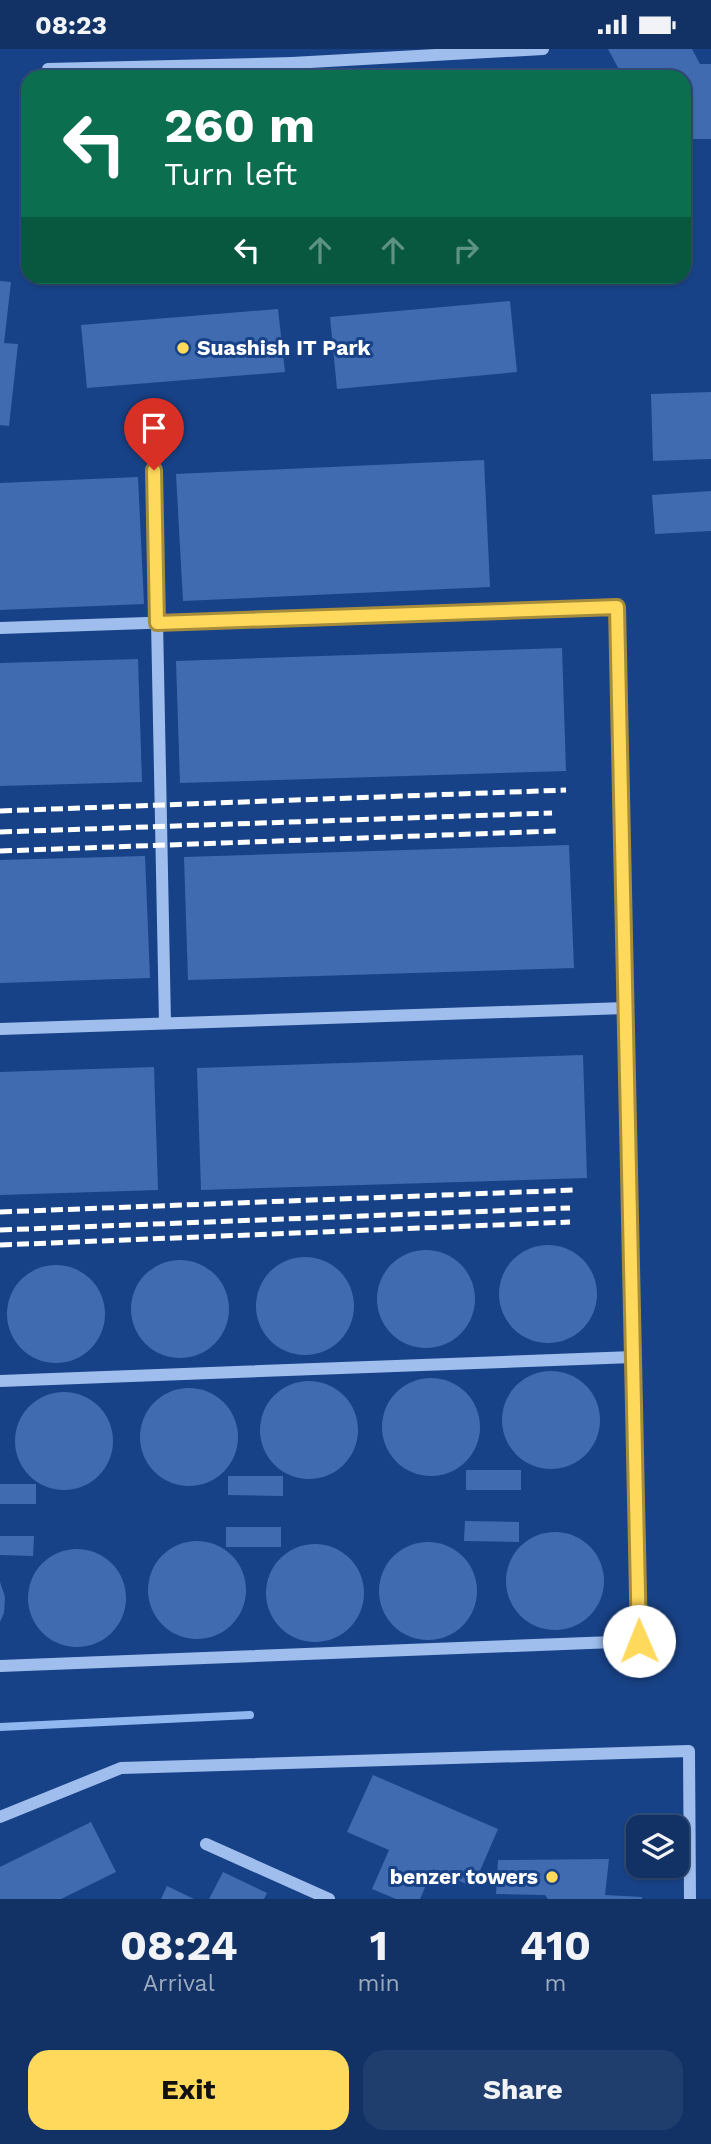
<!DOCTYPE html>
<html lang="en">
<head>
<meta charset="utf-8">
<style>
	:root { --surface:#123265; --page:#1f3e6e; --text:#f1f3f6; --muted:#9caabf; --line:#314d79; --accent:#ffd95b }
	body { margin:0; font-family:"Work Sans",sans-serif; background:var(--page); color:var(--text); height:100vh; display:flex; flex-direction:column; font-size:26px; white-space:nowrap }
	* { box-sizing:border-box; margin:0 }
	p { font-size:23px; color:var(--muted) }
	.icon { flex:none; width:38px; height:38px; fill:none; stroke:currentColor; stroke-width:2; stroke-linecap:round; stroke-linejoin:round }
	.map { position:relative; height:1850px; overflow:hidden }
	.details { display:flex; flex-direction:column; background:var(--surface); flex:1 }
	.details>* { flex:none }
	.guide { position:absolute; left:21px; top:21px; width:670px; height:214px; border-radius:21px; box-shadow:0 2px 5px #0004,0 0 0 2px var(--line); background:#0b6e4f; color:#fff; overflow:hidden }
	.buttons { position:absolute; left:626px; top:1766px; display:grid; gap:14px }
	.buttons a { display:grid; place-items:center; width:63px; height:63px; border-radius:14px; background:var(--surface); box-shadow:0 2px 5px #0004,0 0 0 2px var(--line); font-size:35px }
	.pin { position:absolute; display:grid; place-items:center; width:60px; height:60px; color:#fff; margin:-72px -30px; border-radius:50% 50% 50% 0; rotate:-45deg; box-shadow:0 0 7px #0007 }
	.pin .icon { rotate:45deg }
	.me { position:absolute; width:77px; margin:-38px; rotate:359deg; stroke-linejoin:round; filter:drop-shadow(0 0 5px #0008) }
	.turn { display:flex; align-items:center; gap:24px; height:147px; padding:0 28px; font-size:32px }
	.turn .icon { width:91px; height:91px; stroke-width:2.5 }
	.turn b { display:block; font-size:49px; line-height:60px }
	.lanes { display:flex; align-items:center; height:66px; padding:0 28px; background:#0003; justify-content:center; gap:35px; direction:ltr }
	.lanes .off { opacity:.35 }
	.eta { display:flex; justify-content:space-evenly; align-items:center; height:119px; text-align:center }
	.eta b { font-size:42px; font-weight:700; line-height:49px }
	.action { display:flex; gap:14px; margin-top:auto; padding:14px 28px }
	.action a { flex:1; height:80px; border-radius:21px; background:var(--accent); color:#111; font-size:28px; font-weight:700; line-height:80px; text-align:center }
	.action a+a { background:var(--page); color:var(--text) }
	.status { display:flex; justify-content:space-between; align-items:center; height:49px; padding:0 35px; background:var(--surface); direction:ltr }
	.status svg { height:19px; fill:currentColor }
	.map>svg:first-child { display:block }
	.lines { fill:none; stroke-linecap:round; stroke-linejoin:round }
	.stream { stroke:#91b7f0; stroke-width:8 }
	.building { fill:#406bb1 }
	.minor { stroke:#9fbeed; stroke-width:12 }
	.rail { stroke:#fff; stroke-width:5; stroke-dasharray:12 5; stroke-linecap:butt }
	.route-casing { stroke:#a68d3b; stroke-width:18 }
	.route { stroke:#ffd95b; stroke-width:12 }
	.poi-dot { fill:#ffd95b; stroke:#184287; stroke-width:2.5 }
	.labels { text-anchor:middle; stroke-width:6; stroke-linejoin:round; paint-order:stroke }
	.poi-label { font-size:21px; font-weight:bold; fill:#fff; stroke:#184287; text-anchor:start }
</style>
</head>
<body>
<div class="status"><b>08:23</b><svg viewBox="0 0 49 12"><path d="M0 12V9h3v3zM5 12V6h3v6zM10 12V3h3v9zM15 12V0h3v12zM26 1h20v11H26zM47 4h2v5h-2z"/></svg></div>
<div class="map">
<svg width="711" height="1850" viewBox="0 0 711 1850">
	<rect width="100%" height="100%" fill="#184287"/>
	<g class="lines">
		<path class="stream" d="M0 1678 250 1666"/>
	</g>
	<g class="building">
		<path d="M608 0H692L700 15H711V90H684V28H623Z"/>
		<path d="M0 232 11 233 4 294 18 295 9 377 0 376Z"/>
		<path d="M510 252 517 323 337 340 330 268Z"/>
		<path d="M278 260 285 323 87 339 81 276Z"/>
		<path d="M711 343V410L653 412 651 345Z"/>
		<path d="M484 411 490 538 183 552 176 425Z"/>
		<path d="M138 428 144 555 0 561V434Z"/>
		<path d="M711 442V482L655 485 652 446Z"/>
		<path d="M562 599 566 722 180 734 176 612Z"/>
		<path d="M138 610 142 733 0 737V614Z"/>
		<path d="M569 796 574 919 188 931 184 808Z"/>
		<path d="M145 807 150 929 0 934V811Z"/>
		<path d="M583 1006 587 1129 201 1141 197 1019Z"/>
		<path d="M154 1018 158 1141 0 1146V1023Z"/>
		<circle cx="548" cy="1245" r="49"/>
		<circle cx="426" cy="1250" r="49"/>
		<circle cx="305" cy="1257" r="49"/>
		<circle cx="180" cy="1260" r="49"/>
		<circle cx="56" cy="1265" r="49"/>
		<circle cx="551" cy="1371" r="49"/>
		<circle cx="431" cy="1378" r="49"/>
		<circle cx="309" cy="1381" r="49"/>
		<circle cx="189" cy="1388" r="49"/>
		<circle cx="64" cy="1392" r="49"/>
		<rect x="466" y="1421" width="55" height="20"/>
		<path d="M228 1427H283V1447L228 1446Z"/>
		<rect x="0" y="1435" width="36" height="20"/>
		<path d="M465 1472 519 1473V1493L464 1492Z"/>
		<rect x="226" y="1478" width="55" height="20"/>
		<circle cx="555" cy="1532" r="49"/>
		<path d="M0 1487H34L33 1507 0 1506Z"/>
		<circle cx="197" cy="1541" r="49"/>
		<circle cx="428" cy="1542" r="49"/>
		<circle cx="315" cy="1544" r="49"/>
		<circle cx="77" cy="1549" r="49"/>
		<path d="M0 1533 5 1548 4 1564 0 1573Z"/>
		<path d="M373 1726 498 1780 473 1838 433 1820 420 1850H396L372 1840 389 1801 347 1783Z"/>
		<path d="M91 1773 116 1823 61 1850H0V1818Z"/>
		<path d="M609 1810 605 1846 642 1848V1850H548L545 1846 496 1845 498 1811Z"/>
		<path d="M223 1823 267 1844 264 1850H209Z"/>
		<path d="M167 1837 194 1850H161Z"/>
	</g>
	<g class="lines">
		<g class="minor">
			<path d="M48 20 292 14"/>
			<path d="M292 28V14L543 0"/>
			<path d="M154 421 165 974"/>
			<path d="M0 579 617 558 639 1592 0 1617"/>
			<path d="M0 980 625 959"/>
			<path d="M0 1332 633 1308"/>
			<path d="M0 1768 121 1719 689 1702 690 1850"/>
			<path d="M206 1795 329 1850"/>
		</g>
		<g class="rail">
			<path d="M0 762 566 741"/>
			<path d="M0 783 552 764"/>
			<path d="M0 802 556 782"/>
			<path d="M0 1163 575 1141"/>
			<path d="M0 1181 570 1159"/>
			<path d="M0 1196 570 1173"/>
		</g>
	</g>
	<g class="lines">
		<g class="route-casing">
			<path id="route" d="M154 421 157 574 617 558 639 1592"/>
		</g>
		<use href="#route" class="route"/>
	</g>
	<g class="poi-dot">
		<circle cx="183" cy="299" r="7"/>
		<circle cx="552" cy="1828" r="7"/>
	</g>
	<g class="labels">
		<g class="poi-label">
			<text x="197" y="306">Suashish IT Park</text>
			<text x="538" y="1835" text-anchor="end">benzer towers</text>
		</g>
	</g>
</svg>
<div class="buttons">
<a><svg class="icon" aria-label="layers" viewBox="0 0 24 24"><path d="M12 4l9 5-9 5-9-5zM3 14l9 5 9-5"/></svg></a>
</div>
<div class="pin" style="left:154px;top:421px;background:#d93025"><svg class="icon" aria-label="arrive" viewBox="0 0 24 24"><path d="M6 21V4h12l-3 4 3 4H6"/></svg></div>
<svg class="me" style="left:639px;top:1592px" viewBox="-20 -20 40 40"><circle r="19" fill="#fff"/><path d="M0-13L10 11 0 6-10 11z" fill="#ffd95b"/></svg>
<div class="guide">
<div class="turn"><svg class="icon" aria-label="left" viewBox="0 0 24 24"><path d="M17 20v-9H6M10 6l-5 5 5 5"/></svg><div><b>260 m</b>Turn left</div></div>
<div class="lanes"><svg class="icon" aria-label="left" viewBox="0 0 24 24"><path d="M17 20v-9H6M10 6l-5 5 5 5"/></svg><svg class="icon off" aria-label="ahead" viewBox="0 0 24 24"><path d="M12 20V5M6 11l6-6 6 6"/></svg><svg class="icon off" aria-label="ahead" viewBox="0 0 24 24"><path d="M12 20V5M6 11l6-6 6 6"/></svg><svg class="icon off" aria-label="right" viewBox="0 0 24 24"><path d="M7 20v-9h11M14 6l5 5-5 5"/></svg></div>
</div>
</div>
<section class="details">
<div class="eta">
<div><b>08:24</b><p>Arrival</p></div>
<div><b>1</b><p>min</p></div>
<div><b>410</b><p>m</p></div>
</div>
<div class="action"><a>Exit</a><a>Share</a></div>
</section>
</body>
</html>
